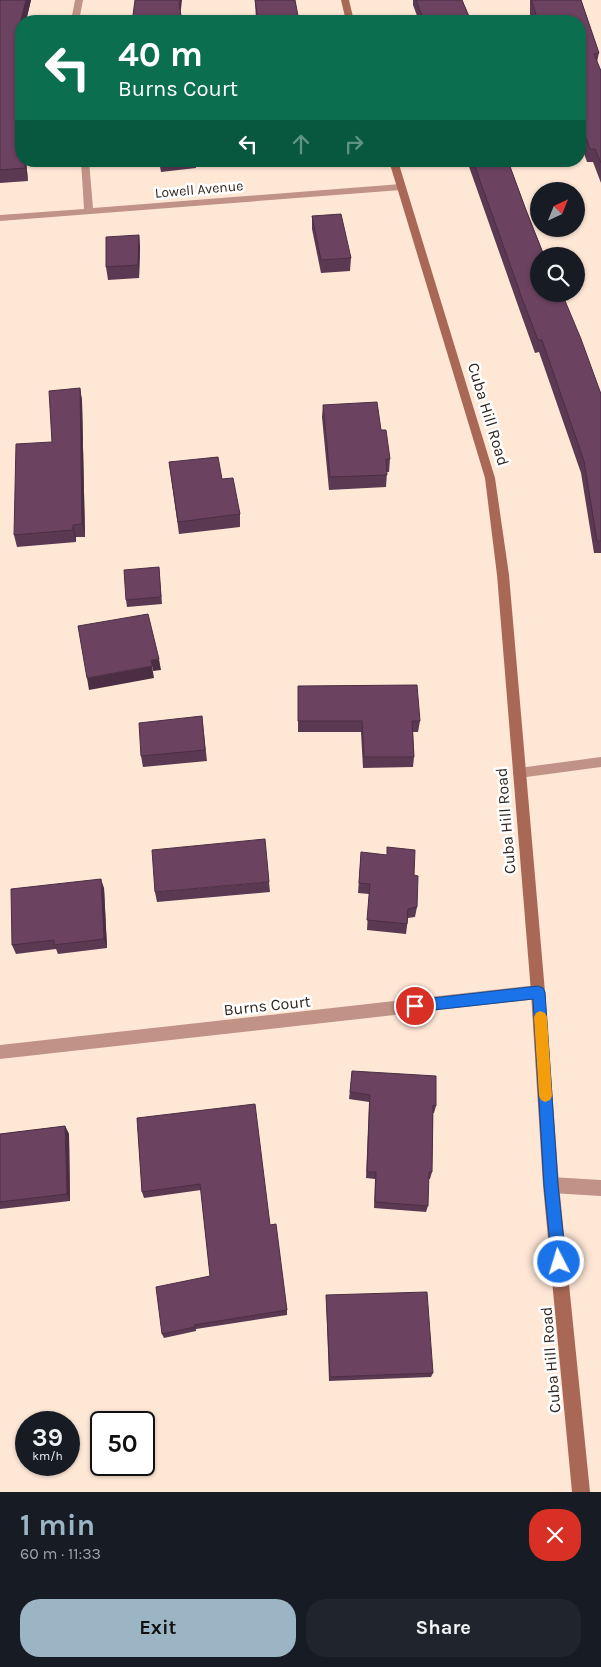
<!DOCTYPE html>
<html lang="en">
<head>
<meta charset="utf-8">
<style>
	:root { --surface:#171b24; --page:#20242c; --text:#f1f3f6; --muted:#9ea1a6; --accent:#9cb5c4 }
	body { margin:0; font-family:Karla,sans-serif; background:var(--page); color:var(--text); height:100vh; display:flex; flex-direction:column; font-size:19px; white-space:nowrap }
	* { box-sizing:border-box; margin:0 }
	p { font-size:16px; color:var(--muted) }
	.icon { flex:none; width:28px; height:28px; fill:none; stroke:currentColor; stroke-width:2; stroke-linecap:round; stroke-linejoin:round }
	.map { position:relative; height:1492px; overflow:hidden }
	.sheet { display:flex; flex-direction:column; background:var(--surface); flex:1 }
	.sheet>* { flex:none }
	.hud { position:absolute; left:15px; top:15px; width:571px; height:152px; border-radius:20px; box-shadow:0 1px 4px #0004; background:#0b6e4f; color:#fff; overflow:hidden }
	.needle { width:32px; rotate:43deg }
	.controls { position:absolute; left:530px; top:182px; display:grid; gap:10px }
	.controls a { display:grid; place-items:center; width:55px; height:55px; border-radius:50%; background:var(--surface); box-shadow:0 1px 4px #0004; font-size:25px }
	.speed { position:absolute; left:15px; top:1411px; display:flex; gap:10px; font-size:25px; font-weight:700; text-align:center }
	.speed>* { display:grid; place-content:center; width:65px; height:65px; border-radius:50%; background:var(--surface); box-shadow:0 1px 4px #0004; line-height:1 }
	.speed small { font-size:12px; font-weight:400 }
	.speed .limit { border:2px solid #111; border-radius:8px; background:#fff; color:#111 }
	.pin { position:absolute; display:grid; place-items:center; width:42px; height:42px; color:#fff; margin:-21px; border:2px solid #fff; border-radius:50%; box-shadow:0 1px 5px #0007 }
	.me { position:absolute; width:55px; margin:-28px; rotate:355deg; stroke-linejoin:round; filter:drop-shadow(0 0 4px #0008) }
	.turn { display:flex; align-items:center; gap:18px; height:105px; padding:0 20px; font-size:22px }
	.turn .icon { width:65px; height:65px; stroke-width:2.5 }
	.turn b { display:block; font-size:35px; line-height:42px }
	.lanes { display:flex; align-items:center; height:48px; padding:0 20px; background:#0003; justify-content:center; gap:25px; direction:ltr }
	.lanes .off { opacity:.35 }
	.round { display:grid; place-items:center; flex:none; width:52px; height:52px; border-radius:20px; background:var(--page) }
	.overview { display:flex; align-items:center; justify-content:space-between; height:85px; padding:0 20px }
	h1 { font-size:30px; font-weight:700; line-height:38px; color:var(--accent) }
	.action { display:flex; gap:10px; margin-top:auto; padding:10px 20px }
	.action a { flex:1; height:58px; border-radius:20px; background:var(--accent); color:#111; font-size:20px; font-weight:700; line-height:58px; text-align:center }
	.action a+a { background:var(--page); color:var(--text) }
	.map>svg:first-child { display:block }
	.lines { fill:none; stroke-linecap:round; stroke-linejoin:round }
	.minor { fill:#c19387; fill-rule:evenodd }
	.secondary { fill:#a96856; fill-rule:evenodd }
	.wall { fill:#5c3953 }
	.shaded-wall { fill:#4b2e43 }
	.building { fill:#6b4260; stroke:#4b2e43 }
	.route { fill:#1a73e8; stroke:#114b97 }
	.slow { fill:#f59e0b }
	.labels { text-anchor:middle; stroke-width:5; stroke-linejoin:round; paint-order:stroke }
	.far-street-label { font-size:14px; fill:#32271f; stroke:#fff }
	.street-label { font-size:16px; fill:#32271f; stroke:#fff }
</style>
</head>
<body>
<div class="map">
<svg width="601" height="1492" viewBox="0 0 601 1492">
	<rect width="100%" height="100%" fill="#ffe7d6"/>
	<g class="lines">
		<g class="minor">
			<path d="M75 0H83L79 21H71Z"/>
			<path d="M81 161H89L93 208 401 184 406 187 401 190 0 221V215L84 209Z"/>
			<path d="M601 757V767L519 778 515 777 513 773 515 769 519 768Z"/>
			<path d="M538 985 543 987 545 992 543 997 538 999 0 1059V1045Z"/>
			<path d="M551 1177 601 1180V1196L551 1193 546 1190 543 1185 546 1180Z"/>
		</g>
		<g class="secondary">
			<path d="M341 0H349L354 21H346Z"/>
			<path d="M389 161H398L495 478 509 575 545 992 559 1185 590 1492H572L543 1185 531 992 497 575 485 478Z"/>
		</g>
	</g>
	<g class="wall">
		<path d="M0 0H31L26 21H21V161H26L28 181 0 183Z"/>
		<path d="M255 0 299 21H256Z"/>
		<path d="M413 0H462L471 21H419L413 5Z"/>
		<path d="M530 0H581L599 53 597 62 601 71V183L593 162H587L580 142V21H532L530 15Z"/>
		<path d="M159 161H195L196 168 161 172Z"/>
		<path d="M467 161H508L526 210 601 394V553H594L581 473 539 352 535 353 521 314Z"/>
		<path d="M312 216 351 258 350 271 321 273 312 229Z"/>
		<path d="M139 235 140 248 139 278 108 280 106 267Z"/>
		<path d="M80 388 82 401 85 537H76V542L17 547 14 535 52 442Z"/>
		<path d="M323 405 390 459 389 472H387L386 487 329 490 322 417Z"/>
		<path d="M169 462 222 479 240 514V527L179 534Z"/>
		<path d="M159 567 162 604 127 607 126 600Z"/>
		<path d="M298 686 420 721 418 732H413L414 757 413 767 363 768 361 732H298Z"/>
		<path d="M202 716 207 761 143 767 141 756Z"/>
		<path d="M361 852 414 875 417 907 415 917 408 918 406 934 367 930 369 894 358 893Z"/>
		<path d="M269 882 270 892 157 902 155 892Z"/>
		<path d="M104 888 107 948 58 954 56 949 16 954 12 945Z"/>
		<path d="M352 1071 436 1106 434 1113H433L432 1172 430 1179H428V1206L426 1212 374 1208 375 1179 366 1178 369 1102 349 1099Z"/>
		<path d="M137 1118 270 1225 287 1310V1315L196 1329V1331L164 1338 162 1334 210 1276 201 1190 144 1198 142 1192Z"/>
		<path d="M65 1126 69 1134 70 1201 0 1209V1134Z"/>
		<path d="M326 1295 433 1373 431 1377 329 1381Z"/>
	</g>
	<g class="shaded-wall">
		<path d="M26 0H31L26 21H21V29L20 24Z"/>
		<path d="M180 0H182L180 17 179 4Z"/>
		<path d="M25 161H26L28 181 25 168Z"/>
		<path d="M139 235 140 248 139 278 138 265Z"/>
		<path d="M80 388 82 401 85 537 82 524Z"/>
		<path d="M73 525 76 537V542L73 530Z"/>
		<path d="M159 659 161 670 153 671 151 660Z"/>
		<path d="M152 666 154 678 89 690 87 678Z"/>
		<path d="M101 879 104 888 107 948 104 939Z"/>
		<path d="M65 1126 69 1134 70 1201 67 1194Z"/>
	</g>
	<g class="building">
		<path d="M0 0H26L20 24 21 29V161H25V168L0 170Z"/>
		<path d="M135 0H180L179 4 182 21H134L133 15Z"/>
		<path d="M255 0H295L299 21H258Z"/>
		<path d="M416 0H462L471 21H424Z"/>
		<path d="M532 0H581L599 53 594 54 601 71V163L595 149H590L582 127H580V21H538L532 2Z"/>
		<path d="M473 161H508L526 210 544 256H539V294H560L561 296H563L581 339 601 394V541H597L584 461 542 340H538L523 301Z"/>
		<path d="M341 214 351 258 321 260 312 216Z"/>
		<path d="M139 235 138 265 106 267V237Z"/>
		<path d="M80 388 82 524 73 525V530L14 535 16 444 52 442 49 391Z"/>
		<path d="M377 402 381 430H386L390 459H386L387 475 330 477 323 405Z"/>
		<path d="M218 457 222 479 233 478 240 514 178 522 169 462Z"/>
		<path d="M159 567 161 597 126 600 124 570Z"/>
		<path d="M148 614 159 659 151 660 152 666 87 678 78 626Z"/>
		<path d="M417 685 420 721H412L414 757H364L362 721H298V686Z"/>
		<path d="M202 716 205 750 141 756 139 723Z"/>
		<path d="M265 839 269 882 155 892 152 850Z"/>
		<path d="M387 847 415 850 414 875 418 876 417 907 408 909 407 924 367 920 370 884 359 883 361 852 387 855Z"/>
		<path d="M101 879 104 939 54 945V940L12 945 11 889Z"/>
		<path d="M352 1071 436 1076V1106L433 1105 432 1172H429L428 1206 375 1202 376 1172H367L370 1095 350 1092Z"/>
		<path d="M255 1104 270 1225 276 1224 287 1310 194 1325 195 1327 162 1334 156 1287 210 1276 200 1184 142 1192 137 1118Z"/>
		<path d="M65 1126 67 1194 0 1202V1134Z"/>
		<path d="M427 1292 433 1373 330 1377 326 1295Z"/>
	</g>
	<path class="route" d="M538 986 543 988 545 992 558 1185 566 1262 564 1267 559 1269 554 1267 552 1262 544 1185 533 999 415 1012 410 1011 409 1006 410 1002 415 1000Z"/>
	<path class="slow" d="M540 1011 545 1013 547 1017 552 1096 550 1100 545 1102 541 1100 539 1096 534 1017 536 1013Z"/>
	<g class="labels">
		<g class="far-street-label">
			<text transform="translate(199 189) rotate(-5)" y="5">Lowell Avenue</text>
		</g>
		<g class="street-label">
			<text transform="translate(489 414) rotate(73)" y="6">Cuba Hill Road</text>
			<text transform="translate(505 821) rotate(-95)" y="6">Cuba Hill Road</text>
			<text transform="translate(267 1005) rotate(-6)" y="6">Burns Court</text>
			<text transform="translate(550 1360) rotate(-95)" y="6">Cuba Hill Road</text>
		</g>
	</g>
</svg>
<div class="controls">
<a><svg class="needle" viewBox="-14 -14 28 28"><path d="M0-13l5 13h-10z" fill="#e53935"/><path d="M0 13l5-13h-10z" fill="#9ea1a6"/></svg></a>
<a><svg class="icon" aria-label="search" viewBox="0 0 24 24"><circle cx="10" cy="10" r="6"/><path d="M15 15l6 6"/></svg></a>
</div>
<div class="speed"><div>39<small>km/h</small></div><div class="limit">50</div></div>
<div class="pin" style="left:415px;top:1006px;background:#d93025"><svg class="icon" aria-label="arrive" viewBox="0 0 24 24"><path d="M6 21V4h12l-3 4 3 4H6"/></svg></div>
<svg class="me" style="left:559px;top:1262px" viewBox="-20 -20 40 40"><circle r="17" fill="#1a73e8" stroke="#fff" stroke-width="3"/><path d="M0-11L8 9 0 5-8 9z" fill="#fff"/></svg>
<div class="hud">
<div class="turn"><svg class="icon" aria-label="left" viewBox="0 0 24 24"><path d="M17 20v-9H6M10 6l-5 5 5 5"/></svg><div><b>40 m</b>Burns Court</div></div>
<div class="lanes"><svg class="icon" aria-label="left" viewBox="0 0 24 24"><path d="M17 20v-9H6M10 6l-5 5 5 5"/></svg><svg class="icon off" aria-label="ahead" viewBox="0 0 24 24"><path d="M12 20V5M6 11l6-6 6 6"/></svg><svg class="icon off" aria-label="right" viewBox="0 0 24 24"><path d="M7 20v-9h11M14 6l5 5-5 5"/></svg></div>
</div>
</div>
<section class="sheet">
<div class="overview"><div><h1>1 min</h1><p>60 m · 11:33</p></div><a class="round" style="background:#d93025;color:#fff"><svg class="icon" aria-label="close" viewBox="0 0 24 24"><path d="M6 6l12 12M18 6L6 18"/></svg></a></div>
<div class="action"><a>Exit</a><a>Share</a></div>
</section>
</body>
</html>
